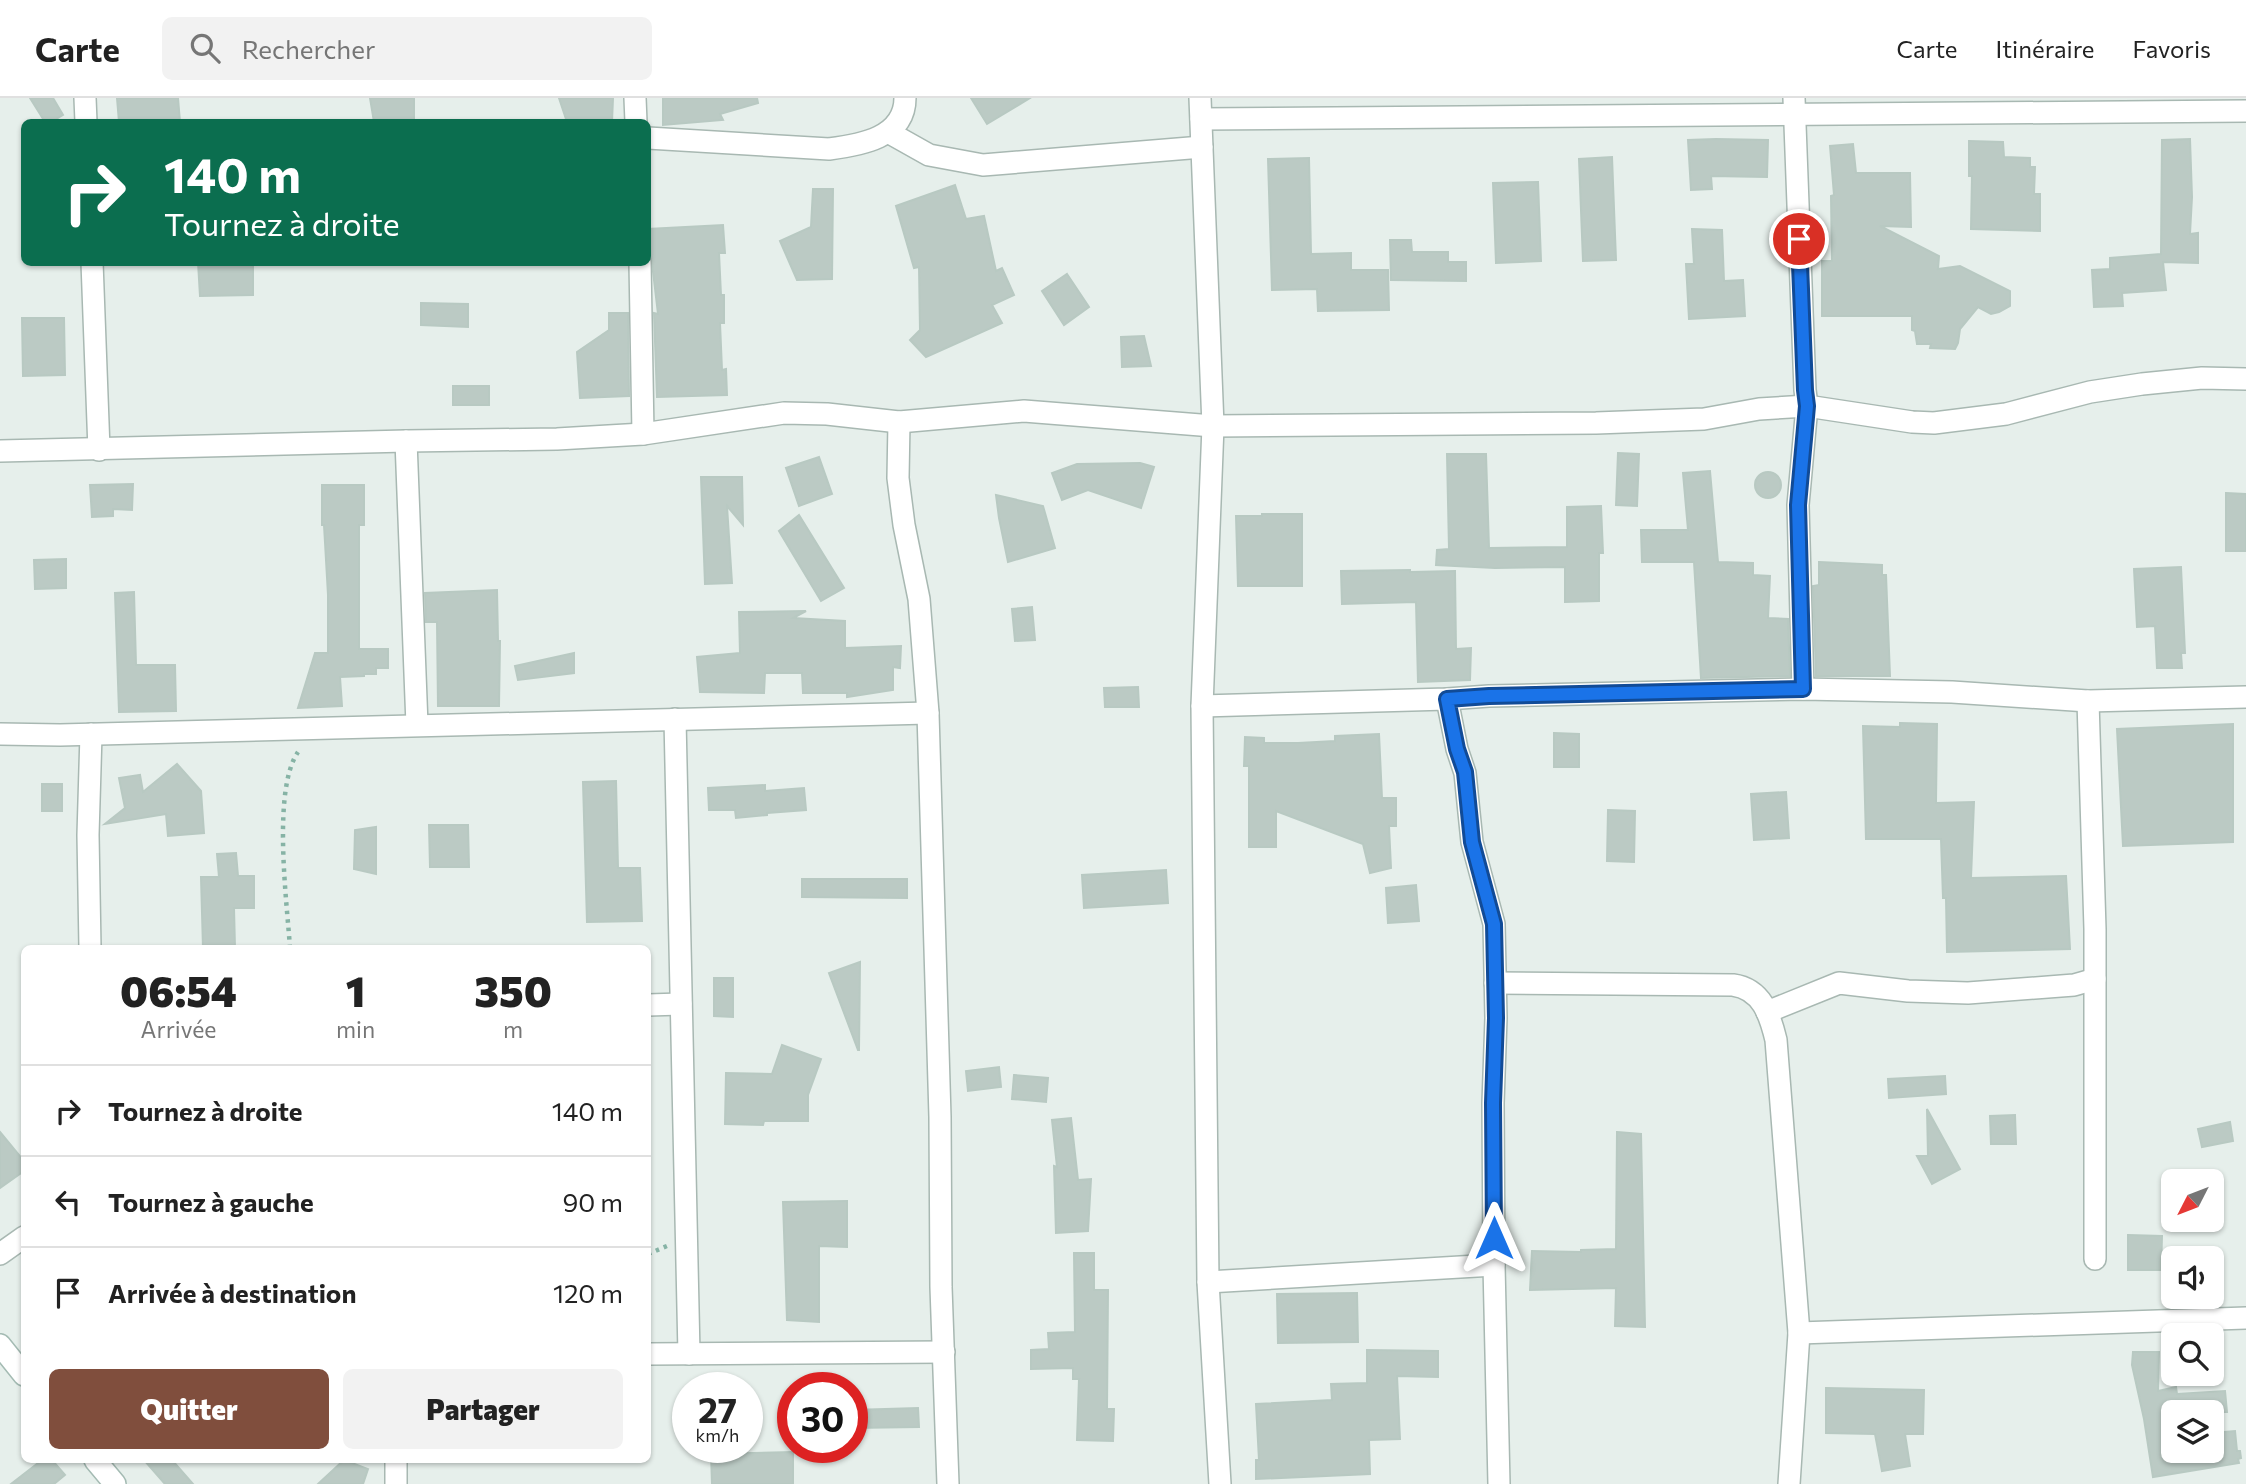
<!DOCTYPE html>
<html lang="fr">
<head>
<meta charset="utf-8">
<style>
	:root { --surface:#fff; --page:#f2f2f2; --text:#222; --muted:#767676; --line:#e0e0e0; --accent:#804e3d }
	body { margin:0; font-family:Commissioner,sans-serif; background:var(--page); color:var(--text); height:100vh; display:flex; flex-direction:column; font-size:26px; white-space:nowrap }
	* { box-sizing:border-box; margin:0 }
	p { font-size:23px; color:var(--muted) }
	.icon { flex:none; width:38px; height:38px; fill:none; stroke:currentColor; stroke-width:2; stroke-linecap:round; stroke-linejoin:round }
	.map { position:relative; flex:1; overflow:hidden }
	.sheet { position:absolute; left:21px; top:847px; width:630px; height:518px; display:flex; flex-direction:column; background:var(--surface); border-radius:10px; box-shadow:0 2px 5px #0004 }
	.sheet>* { flex:none }
	.banner { position:absolute; left:21px; top:21px; width:630px; height:147px; border-radius:10px; box-shadow:0 2px 5px #0004; background:#0b6e4f; color:#fff; overflow:hidden }
	.needle { width:46px; rotate:228deg }
	.buttons { position:absolute; left:2161px; top:1071px; display:grid; gap:14px }
	.buttons a { display:grid; place-items:center; width:63px; height:63px; border-radius:10px; background:var(--surface); box-shadow:0 2px 5px #0004; font-size:35px }
	.speed { position:absolute; left:672px; top:1274px; display:flex; gap:14px; font-size:35px; font-weight:700; text-align:center }
	.speed>* { display:grid; place-content:center; width:91px; height:91px; border-radius:50%; background:var(--surface); box-shadow:0 2px 5px #0004; line-height:1 }
	.speed small { font-size:18px; font-weight:400 }
	.speed .limit { border:10px solid #d22; background:#fff; color:#111 }
	.pin { position:absolute; display:grid; place-items:center; width:60px; height:60px; color:#fff; margin:-30px; border:4px solid #fff; border-radius:50%; box-shadow:0 2px 7px #0007 }
	.me { position:absolute; width:77px; margin:-38px; rotate:0deg; stroke-linejoin:round; filter:drop-shadow(0 0 5px #0008) }
	.turn { display:flex; align-items:center; gap:24px; height:147px; padding:0 28px; font-size:32px }
	.turn .icon { width:91px; height:91px; stroke-width:2.5 }
	.turn b { display:block; font-size:49px; line-height:60px }
	.eta { display:flex; justify-content:space-evenly; align-items:center; height:119px; text-align:center }
	.eta b { font-size:42px; font-weight:800; line-height:49px }
	.action { display:flex; gap:14px; margin-top:auto; padding:14px 28px }
	.action a { flex:1; height:80px; border-radius:10px; background:var(--accent); color:#fff; font-size:28px; font-weight:800; line-height:80px; text-align:center }
	.action a+a { background:var(--page); color:var(--text) }
	ul { padding:0; list-style:none }
	li { display:flex; align-items:center; gap:21px; height:91px; padding:0 28px; border-top:2px solid var(--line) }
	li div { flex:1 }
	li b { display:block; font-size:26px }
	li em { font-style:normal }
	header { display:flex; align-items:center; gap:42px; box-sizing:border-box; height:98px; padding:0 35px; background:var(--surface); border-bottom:2px solid var(--line) }
	header strong { font-size:33px }
	nav { display:flex; gap:38px; margin-inline-start:auto; font-size:24px }
	.search { width:490px; height:63px; background:var(--page); display:flex; align-items:center; gap:18px; box-sizing:border-box; padding:0 24px; border-radius:10px; color:var(--muted); font-size:26px }
	.map>svg:first-child { display:block }
	.building { fill:#bbcac4; stroke:#b8c9c2; stroke-width:2 }
	.lines { fill:none; stroke-linecap:round; stroke-linejoin:round }
	.street-casing { stroke:#a8b8b2; stroke-width:24 }
	.secondary-casing { stroke:#a4bbb3; stroke-width:24 }
	.path { stroke:#86b3a5; stroke-width:4.5; stroke-dasharray:3.5 5; stroke-linecap:butt }
	.street { stroke:#fff; stroke-width:21 }
	.secondary { stroke:#fff; stroke-width:21 }
	.route-casing { stroke:#114b97; stroke-width:18 }
	.route { stroke:#1a73e8; stroke-width:12 }
</style>
</head>
<body>
<header>
<strong>Carte</strong>
<div class="search"><svg class="icon" aria-label="search" viewBox="0 0 24 24"><circle cx="10" cy="10" r="6"/><path d="M15 15l6 6"/></svg>Rechercher</div>
<nav><a>Carte</a><a>Itinéraire</a><a>Favoris</a></nav>
</header>
<div class="map">
<svg width="2246" height="1386" viewBox="0 0 2246 1386">
	<rect width="100%" height="100%" fill="#e6efeb"/>
	<g class="building">
		<path d="M30 0H53L63 17 51 24H45Z"/>
		<path d="M117 0H178L180 24H119Z"/>
		<path d="M370 0H414V24H374Z"/>
		<path d="M559 0H613L612 24H567Z"/>
		<path d="M663 0H757L758 5 720 16 723 22 663 27Z"/>
		<path d="M971 0H1030L987 26Z"/>
		<path d="M1716 41 1768 42 1767 79 1711 78 1712 91 1691 92 1688 42Z"/>
		<path d="M2190 41 2192 99 2190 136 2198 135V165L2163 164 2166 192 2122 195 2123 208 2094 209 2092 172 2110 171V160L2161 156 2162 42Z"/>
		<path d="M1969 43 2003 44 2004 59 2030 60V69H2035L2034 96H2040V133L1971 131 1972 78H1969Z"/>
		<path d="M1853 46 1856 75H1910L1911 129 1880 128 1939 158 1938 171 1960 168 2010 193V208L1999 214 1991 216 1978 209 1960 231 1958 245 1955 251 1930 250 1931 246H1917L1915 233 1912 232V218H1822V163H1832L1831 98 1834 97 1830 48Z"/>
		<path d="M1612 59 1616 162 1583 163 1579 61Z"/>
		<path d="M1309 60 1311 156 1351 155V172H1388L1389 212 1318 213 1317 191 1272 192 1268 61Z"/>
		<path d="M1538 84 1541 163 1496 165 1493 85Z"/>
		<path d="M955 87 966 121 984 118 996 173 1002 170 1014 197 992 207 1002 225 926 259 910 242 920 232 919 169 914 170 896 108Z"/>
		<path d="M813 91H833L832 181 797 182 780 143 811 129Z"/>
		<path d="M723 127 725 155H719L721 197H724V225H720L722 272 726 271 727 297 657 299 654 215 658 216 648 131Z"/>
		<path d="M1692 131 1722 132 1724 183 1743 182 1745 218 1689 221 1686 166H1694Z"/>
		<path d="M1390 142H1411L1412 154H1448V164H1466V183L1391 182Z"/>
		<path d="M198 164H253V197L200 198Z"/>
		<path d="M1067 176 1089 209 1064 227 1042 193Z"/>
		<path d="M421 205 468 206V229L421 227Z"/>
		<path d="M609 215H628L629 298 580 300 577 254 609 232Z"/>
		<path d="M22 220H64L65 277 23 278Z"/>
		<path d="M1144 238 1151 268 1122 269 1121 239Z"/>
		<rect x="453" y="288" width="36" height="19"/>
		<path d="M1618 355 1639 356 1637 408 1616 407Z"/>
		<path d="M1447 356H1486L1489 450 1567 449V409L1601 408 1603 455H1599V503L1565 504V469L1495 470 1436 467 1437 452 1449 451Z"/>
		<path d="M819 359 832 396 799 408 786 370Z"/>
		<path d="M1140 365 1154 369 1141 410 1088 392 1062 402 1052 375 1077 366Z"/>
		<path d="M1710 373 1718 464 1753 465V477L1770 478 1768 520 1788 521 1790 578 1701 580 1694 464H1642L1641 432H1688L1683 375Z"/>
		<circle cx="1768" cy="387" r="13"/>
		<path d="M701 379H742L743 427 727 408 732 485 705 486Z"/>
		<path d="M133 386 132 412 113 411V418L92 419 90 387Z"/>
		<path d="M322 387H364V427H359V551H388V570H376V576H364V578L340 579 342 608 298 610 315 555H328V497L324 427H322Z"/>
		<path d="M2226 395 2246 396V453H2226Z"/>
		<path d="M996 397 1043 408 1055 450 1008 464 999 420Z"/>
		<path d="M1262 416H1302V488H1238L1236 418H1262Z"/>
		<path d="M799 417 844 490 821 503 779 433Z"/>
		<path d="M66 461V490L35 491 34 462Z"/>
		<path d="M1819 464 1882 467V477H1886L1890 578H1816L1813 488 1819 487Z"/>
		<path d="M2181 469 2185 555H2181L2182 570H2157L2155 528 2137 529 2134 471Z"/>
		<path d="M1410 472V474L1455 473 1456 551 1471 550 1470 582 1418 584 1416 504 1342 506 1341 473Z"/>
		<path d="M497 492 498 543H500L499 608H438L437 524H426L425 495Z"/>
		<path d="M134 494 136 567H175L176 613 119 614 115 495Z"/>
		<path d="M1032 509 1035 542 1015 543 1012 511Z"/>
		<path d="M806 513 793 520 845 523V550L901 548 900 570 893 569V592L847 599V595H803L802 575H765L764 595 700 594 697 559 740 555 739 514Z"/>
		<path d="M574 555V575L518 582 515 568Z"/>
		<path d="M1138 589 1139 609H1105L1104 590Z"/>
		<path d="M1900 625 1937 626 1936 705 1974 704 1971 780 2066 778 2070 851 1947 854 1946 800H1943L1941 741H1866L1863 628 1900 629Z"/>
		<path d="M2233 626V744L2123 748 2117 631Z"/>
		<path d="M1554 635 1579 636V669H1554Z"/>
		<path d="M1379 636 1382 700H1396V728H1389L1391 770 1370 775 1363 746 1276 713V749H1249V668H1244L1245 639 1264 640V645H1298L1335 643V638Z"/>
		<path d="M177 666 201 693 204 735 168 738 166 716 105 726 125 710 119 680 140 677 143 694Z"/>
		<path d="M616 683 618 770H640L642 823 587 824 583 684Z"/>
		<rect x="42" y="686" width="20" height="27"/>
		<path d="M765 687V693L804 690 806 712 767 715V717L736 720 735 712H709L708 690Z"/>
		<path d="M1786 694 1789 740 1754 742 1751 696Z"/>
		<path d="M1608 712 1635 713 1634 764 1607 763Z"/>
		<path d="M429 727H468L469 769H430Z"/>
		<path d="M376 729V776L354 771 355 732Z"/>
		<path d="M236 755 238 778H254V810H234L235 850H203L201 779H219L217 756Z"/>
		<path d="M1166 772 1168 805 1084 810 1082 777Z"/>
		<path d="M802 781H907V800L802 799Z"/>
		<path d="M1416 787 1419 823 1388 825 1386 790Z"/>
		<path d="M860 864 859 952H858L829 875Z"/>
		<path d="M714 880H733V919L714 918Z"/>
		<path d="M782 947 821 961 808 997V1023H764L763 1027 725 1026 726 975 772 976Z"/>
		<path d="M999 969 1001 989 968 993 966 973Z"/>
		<path d="M1014 977 1048 980 1046 1004 1012 1001Z"/>
		<path d="M1945 978 1946 996 1889 1000 1888 981Z"/>
		<path d="M1927 1011 1960 1071 1932 1086 1917 1058H1928Z"/>
		<path d="M2015 1017 2016 1046H1991L1990 1018Z"/>
		<path d="M1071 1020 1078 1082 1091 1081 1088 1133 1056 1135 1054 1068 1057 1069 1052 1022Z"/>
		<path d="M2230 1024 2233 1043 2202 1049 2198 1031Z"/>
		<path d="M0 1034 24 1063V1073L0 1090Z"/>
		<path d="M1617 1034 1641 1036 1645 1229 1615 1228 1616 1190 1530 1192 1532 1153 1581 1154V1152L1616 1151Z"/>
		<path d="M847 1103V1149L819 1148V1224L787 1222 783 1104Z"/>
		<path d="M2128 1137 2162 1138 2161 1172H2128Z"/>
		<path d="M1074 1155H1094V1192H1108L1107 1311H1114L1113 1343 1077 1342 1079 1281H1073V1270L1031 1271V1252L1049 1251 1048 1235 1075 1234Z"/>
		<path d="M1357 1195 1358 1244 1278 1245 1277 1196Z"/>
		<path d="M1367 1252 1438 1253V1279L1397 1278 1400 1341 1369 1342 1370 1376 1256 1381V1362H1259L1256 1306 1332 1302 1331 1286 1367 1285Z"/>
		<path d="M2133 1254H2159L2158 1293 2176 1289 2177 1296 2225 1293 2227 1314H2174V1318L2168 1319 2173 1353H2212V1335L2235 1333 2237 1353H2240L2241 1360 2238 1361 2239 1365 2153 1379 2144 1321 2132 1267Z"/>
		<path d="M1826 1290 1924 1292 1923 1336H1905L1910 1368 1882 1373 1875 1336 1826 1335Z"/>
		<path d="M918 1310 919 1329 852 1330V1312Z"/>
		<path d="M793 1354V1386H712L711 1356Z"/>
		<path d="M42 1362H52L65 1377 54 1386H11Z"/>
		<path d="M144 1362H172L193 1386H165Z"/>
		<path d="M344 1362 368 1371 363 1386H318Z"/>
	</g>
	<g class="lines">
		<g class="street-casing">
			<g id="street">
				<path d="M85 0 86 24"/>
				<path d="M635 0 636 24"/>
				<path d="M1200 0 1213 328 1202 608 1208 1184 1220 1386"/>
				<path d="M1794 0 1805 292 1807 308 1798 407 1803 591"/>
				<path d="M1201 21 2246 13"/>
				<path d="M888 34 929 57 983 67 1202 49"/>
				<path d="M648 40 829 51C860 47 905 40 905 0"/>
				<path d="M92 164 99 352"/>
				<path d="M640 164 643 336"/>
				<path d="M899 324 898 380 904 427 919 501 928 615 940 1019 941 1189 948 1386"/>
				<path d="M406 343 417 627"/>
				<path d="M0 353 406 343 557 341 643 336 784 315 827 316 899 324 1024 313 1213 328 1596 325 1704 321 1759 311 1807 308 1912 324 1934 325 2006 316 2090 294 2142 286 2202 280 2246 281"/>
				<path d="M1447 601 1457 651 1465 675 1472 744 1494 826 1496 920 1493 1005 1494 1167 1499 1386"/>
				<path d="M2088 603 2095 831V1161"/>
				<path d="M1202 608 1447 601 1489 598 1803 591 1952 594 2088 603 2246 599"/>
				<path d="M675 621 689 1256"/>
				<path d="M0 636 60 637 928 615"/>
				<path d="M90 850 88 737 91 636"/>
				<path d="M1495 885 1733 887C1762 891 1770 917 1776 942L1799 1235 1789 1386"/>
				<path d="M648 907 681 906"/>
				<path d="M1767 914 1839 885 1908 893 1968 895 2074 887 2095 881"/>
				<path d="M0 1156 24 1139"/>
				<path d="M1208 1184 1494 1167"/>
				<path d="M1799 1235 2246 1220"/>
				<path d="M648 1256 944 1254"/>
				<path d="M396 1362V1386"/>
			</g>
		</g>
		<g class="secondary-casing">
			<g id="secondary">
				<path d="M0 1247 24 1277"/>
				<path d="M95 1362 115 1386"/>
			</g>
		</g>
		<g class="path">
			<path d="M290 850C287 804 272 692 298 654"/>
			<path d="M648 1156 667 1148"/>
		</g>
		<use href="#street" class="street"/>
		<use href="#secondary" class="secondary"/>
	</g>
	<g class="lines">
		<g class="route-casing">
			<path id="route" d="M1494 1140 1493 1005 1496 920 1494 826 1472 744 1465 674 1457 651 1447 601 1489 598 1803 591 1798 407 1807 308 1805 292 1799 141"/>
		</g>
		<use href="#route" class="route"/>
	</g>
</svg>
<div class="buttons">
<a><svg class="needle" viewBox="-14 -14 28 28"><path d="M0-13l5 13h-10z" fill="#e53935"/><path d="M0 13l5-13h-10z" fill="#767676"/></svg></a>
<a><svg class="icon" aria-label="sound" viewBox="0 0 24 24"><path d="M4 9h4l5-4v14l-5-4H4zM17 9q2 3 0 6"/></svg></a>
<a><svg class="icon" aria-label="search" viewBox="0 0 24 24"><circle cx="10" cy="10" r="6"/><path d="M15 15l6 6"/></svg></a>
<a><svg class="icon" aria-label="layers" viewBox="0 0 24 24"><path d="M12 4l9 5-9 5-9-5zM3 14l9 5 9-5"/></svg></a>
</div>
<div class="speed"><div>27<small>km/h</small></div><div class="limit">30</div></div>
<div class="pin" style="left:1799px;top:141px;background:#d93025"><svg class="icon" aria-label="arrive" viewBox="0 0 24 24"><path d="M6 21V4h12l-3 4 3 4H6"/></svg></div>
<svg class="me" style="left:1494px;top:1140px" viewBox="-20 -20 40 40"><path d="M0-17L14 15 0 8-14 15z" fill="#1a73e8" stroke="#fff" stroke-width="4"/></svg>
<div class="banner">
<div class="turn"><svg class="icon" aria-label="right" viewBox="0 0 24 24"><path d="M7 20v-9h11M14 6l5 5-5 5"/></svg><div><b>140 m</b>Tournez à droite</div></div>
</div>
<section class="sheet">
<div class="eta">
<div><b>06:54</b><p>Arrivée</p></div>
<div><b>1</b><p>min</p></div>
<div><b>350</b><p>m</p></div>
</div>
<ul>
<li><svg class="icon" aria-label="right" viewBox="0 0 24 24"><path d="M7 20v-9h11M14 6l5 5-5 5"/></svg><div><b>Tournez à droite</b></div><em>140 m</em></li>
<li><svg class="icon" aria-label="left" viewBox="0 0 24 24"><path d="M17 20v-9H6M10 6l-5 5 5 5"/></svg><div><b>Tournez à gauche</b></div><em>90 m</em></li>
<li><svg class="icon" aria-label="arrive" viewBox="0 0 24 24"><path d="M6 21V4h12l-3 4 3 4H6"/></svg><div><b>Arrivée à destination</b></div><em>120 m</em></li>
</ul>
<div class="action"><a>Quitter</a><a>Partager</a></div>
</section>
</div>
</body>
</html>
